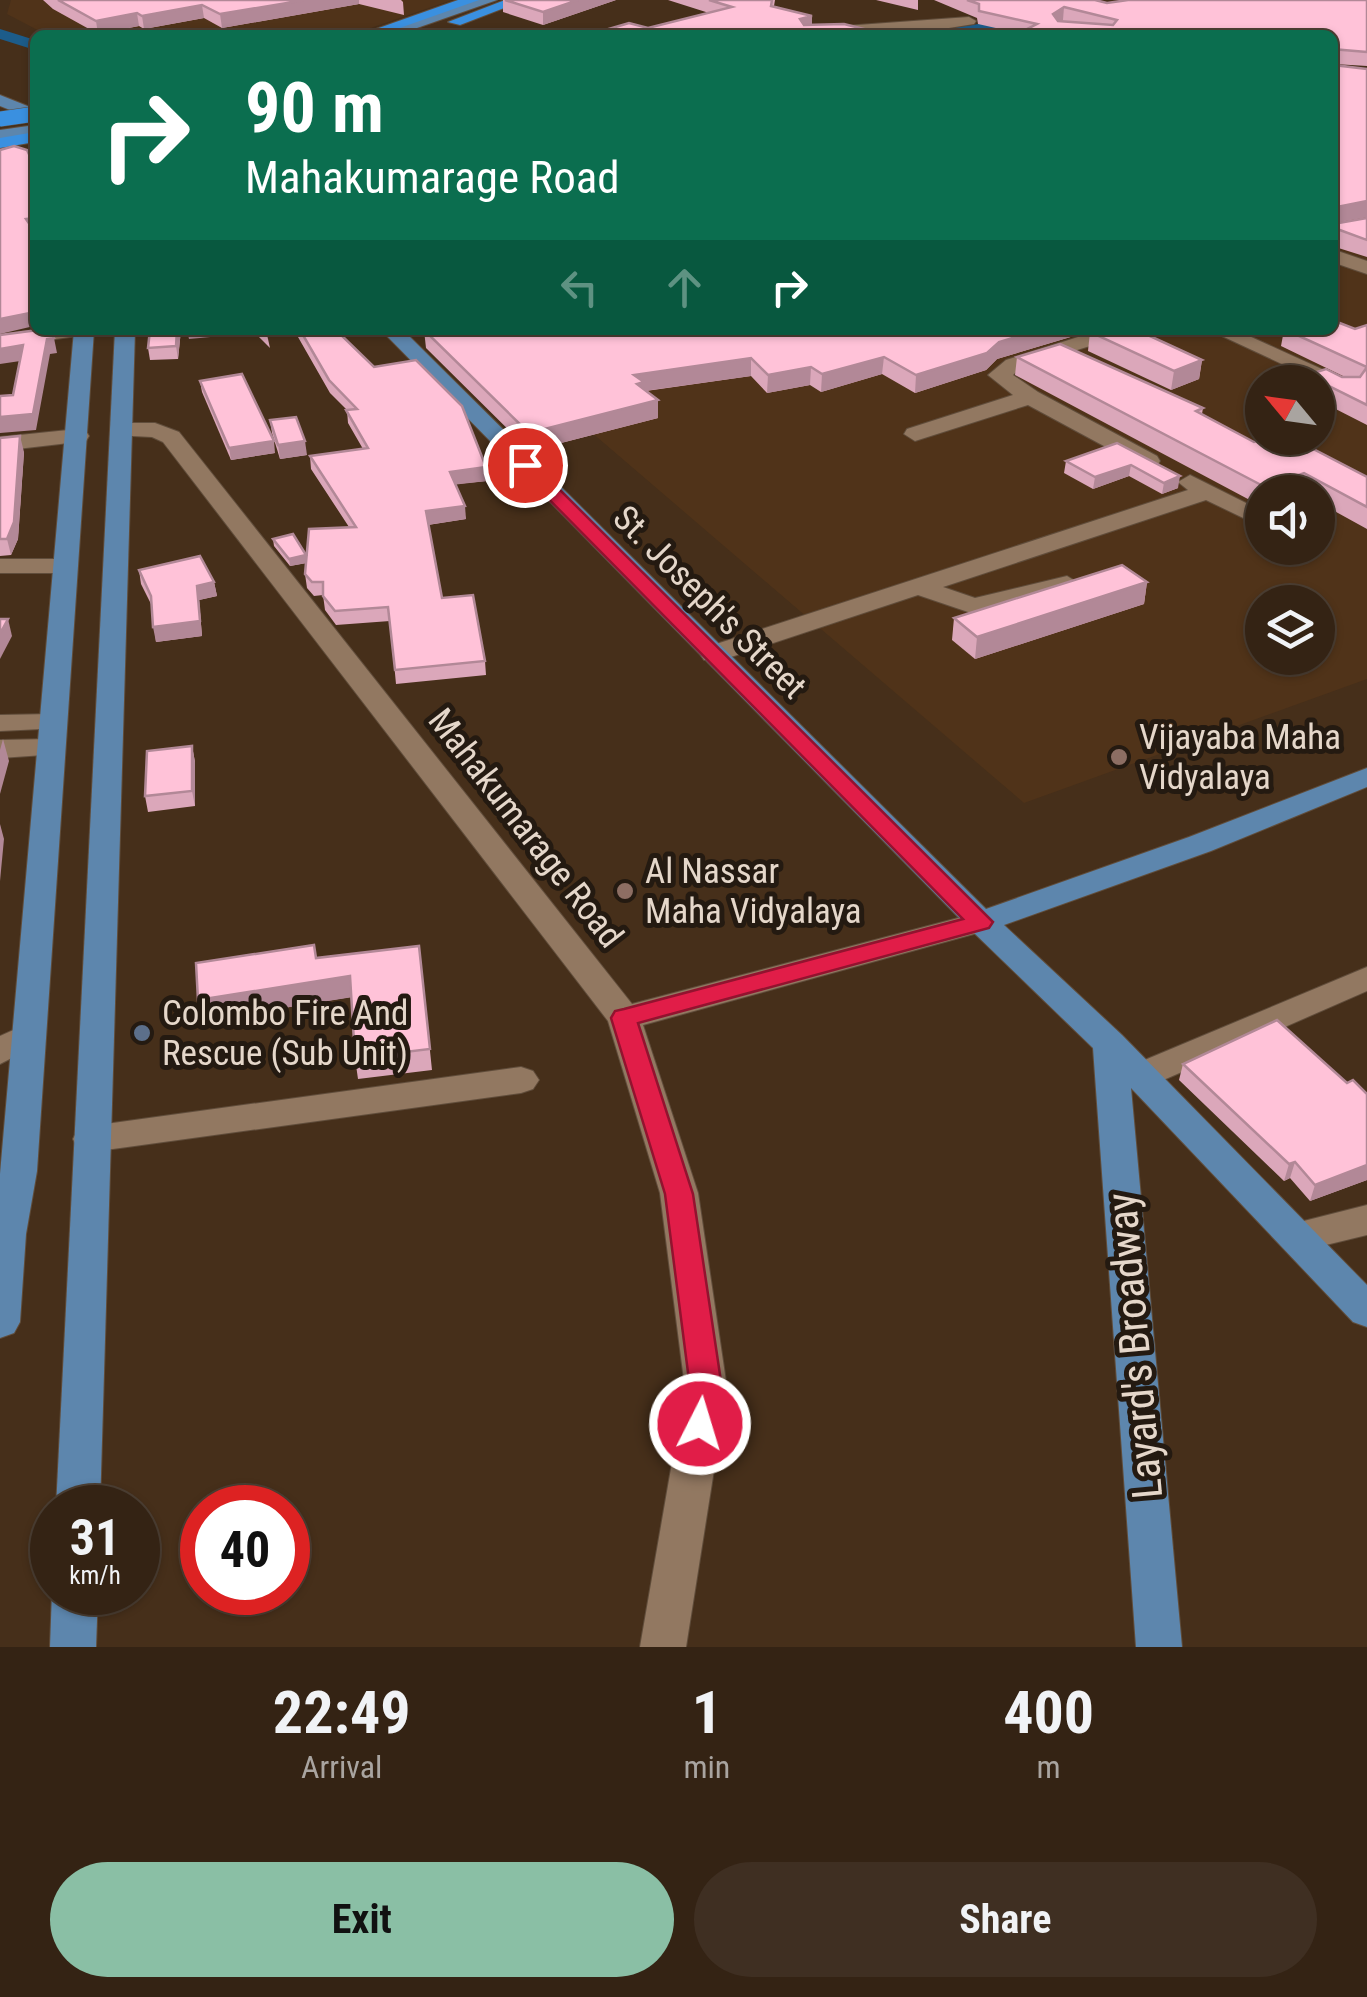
<!DOCTYPE html>
<html lang="en">
<head>
<meta charset="utf-8">
<style>
	:root { --surface:#342314; --page:#3f2f22; --text:#f1f3f6; --muted:#a9a4a0; --line:#4e4034; --accent:#8abfa5 }
	body { margin:0; font-family:"Roboto Condensed",sans-serif; background:var(--page); color:var(--text); height:100vh; display:flex; flex-direction:column; font-size:38px; white-space:nowrap }
	* { box-sizing:border-box; margin:0 }
	p { font-size:32px; color:var(--muted) }
	.icon { flex:none; width:55px; height:55px; fill:none; stroke:currentColor; stroke-width:2; stroke-linecap:round; stroke-linejoin:round }
	.map { position:relative; height:1647px; overflow:hidden }
	.side { display:flex; flex-direction:column; background:var(--surface); flex:1 }
	.side>* { flex:none }
	.banner { position:absolute; left:30px; top:30px; width:1308px; height:305px; border-radius:15px; box-shadow:0 2px 8px #0004,0 0 0 2px var(--line); background:#0b6e4f; color:#fff; overflow:hidden }
	.needle { width:65px; rotate:299deg }
	.fabs { position:absolute; left:1245px; top:365px; display:grid; gap:20px }
	.fabs a { display:grid; place-items:center; width:90px; height:90px; border-radius:50%; background:var(--surface); box-shadow:0 2px 8px #0004,0 0 0 2px var(--line); font-size:50px }
	.speed { position:absolute; left:30px; top:1485px; display:flex; gap:20px; font-size:50px; font-weight:700; text-align:center }
	.speed>* { display:grid; place-content:center; width:130px; height:130px; border-radius:50%; background:var(--surface); box-shadow:0 2px 8px #0004,0 0 0 2px var(--line); line-height:1 }
	.speed small { font-size:25px; font-weight:400 }
	.speed .limit { border:15px solid #d22; background:#fff; color:#111 }
	.pin { position:absolute; display:grid; place-items:center; width:85px; height:85px; color:#fff; margin:-42px; border:5px solid #fff; border-radius:50%; box-shadow:0 2px 10px #0007 }
	.me { position:absolute; width:110px; margin:-55px; rotate:5deg; stroke-linejoin:round; filter:drop-shadow(0 0 8px #0008) }
	.turn { display:flex; align-items:center; gap:35px; height:210px; padding:0 50px; font-size:45px }
	.turn .icon { width:130px; height:130px; stroke-width:2.5 }
	.turn b { display:block; font-size:70px; line-height:85px }
	.lanes { display:flex; align-items:center; height:95px; padding:0 50px; background:#0003; justify-content:center; gap:50px; direction:ltr }
	.lanes .off { opacity:.35 }
	.eta { display:flex; justify-content:space-evenly; align-items:center; height:170px; text-align:center }
	.eta b { font-size:60px; font-weight:700; line-height:70px }
	.cta { display:flex; gap:20px; margin-top:auto; padding:20px 50px }
	.cta a { flex:1; height:115px; border-radius:60px; background:var(--accent); color:#111; font-size:40px; font-weight:700; line-height:115px; text-align:center }
	.cta a+a { background:var(--page); color:var(--text) }
	.map>svg:first-child { display:block }
	.built { fill:#503319; fill-rule:evenodd }
	.lines { fill:none; stroke-linecap:round; stroke-linejoin:round }
	.canal { fill:#1c5c8a; fill-rule:evenodd }
	.minor-casing { stroke:#604d3b; stroke-width:2 }
	.major-casing { stroke:#604d3b; stroke-width:2 }
	.highway-casing { stroke:#604d3b; stroke-width:2 }
	.minor { fill:#927861; fill-rule:evenodd }
	.major { fill:#5d86ad; fill-rule:evenodd }
	.highway { fill:#3a90e0; fill-rule:evenodd }
	.highway-bridge-casing { stroke:#604d3b; stroke-width:16; stroke-linecap:butt }
	.highway-bridge { stroke:#3a90e0; stroke-width:15 }
	.wall { fill:#dba7ba }
	.shaded-wall { fill:#b28897 }
	.building { fill:#ffc2d8; stroke:#b28897; stroke-width:2.5; fill-rule:evenodd }
	.route { fill:#e11d48; stroke:#92132f; stroke-width:2.5 }
	.education-dot { fill:#8d6e63; stroke:#241a11; stroke-width:4 }
	.service-dot { fill:#5c6f8a; stroke:#241a11; stroke-width:4 }
	.labels { text-anchor:middle; stroke-width:10; stroke-linejoin:round; paint-order:stroke }
	.street-label { font-size:35px; fill:#e5d7ca; stroke:#241a11 }
	.poi-label { font-size:35px; fill:#e5d7ca; stroke:#241a11; text-anchor:start }
	.near-street-label { font-size:42px; fill:#e5d7ca; stroke:#241a11 }
</style>
</head>
<body>
<div class="map">
<svg width="1367" height="1647" viewBox="0 0 1367 1647">
	<rect width="100%" height="100%" fill="#462f1a"/>
	<g class="built">
		<path d="M11 0H452L350 35H47L7 14Z"/>
		<path d="M1333 155 1367 164V679L1024 803 472 330H1332ZM1262 382H1318V438H1262ZM1262 492H1318V548H1262ZM1262 602H1318V658H1262Z"/>
	</g>
	<g class="lines">
		<g class="canal">
			<path d="M1033 15 1041 20 1038 23 970 35H895L903 30 966 26Z"/>
			<path d="M0 29 35 40V50L0 39Z"/>
		</g>
		<g class="minor-casing">
			<g id="minor">
				<path d="M969 17 976 21 974 24 930 31 803 35 830 27Z"/>
				<path d="M1332 249 1367 261V274L1332 262Z"/>
				<path d="M35 330H87L77 336 0 347V335Z"/>
				<path d="M1100 330H1131L1128 334 1020 368 1013 375 1038 392 1157 456 1160 461 1157 466H1141L1028 405 915 441 904 434 907 429 1013 395 988 375 1006 360Z"/>
				<path d="M1209 330H1236L1359 386 1356 391H1340Z"/>
				<path d="M121 423H155L179 432 632 1004 981 912 992 915 997 922 992 929 643 1025 698 1193 727 1388 686 1647H640L685 1388 660 1193 608 1021 163 442 152 437 113 435 110 430 113 425Z"/>
				<path d="M78 429 86 431 89 436 86 441 0 451V437Z"/>
				<path d="M1190 475 1262 511V527L1206 500 943 587 975 598 1067 576 1080 584 1076 589 974 614 918 595 722 660H704L700 654 704 648 1188 490 1178 482Z"/>
				<path d="M0 559H66L78 566 66 573H0Z"/>
				<path d="M52 714 62 716 66 722 62 728 0 731V715Z"/>
				<path d="M49 739 59 742 63 748 59 754 0 758V740Z"/>
				<path d="M1367 967V991L1152 1085 1140 1089 1128 1085 1123 1076 1128 1067Z"/>
				<path d="M29 1023 41 1027 46 1035 41 1043 0 1064V1036Z"/>
				<path d="M521 1067 533 1071 539 1080 533 1089 521 1093 91 1152 78 1149 73 1139 78 1129 91 1126Z"/>
				<path d="M1367 1205V1235L1297 1252 1284 1248 1278 1237 1284 1226Z"/>
			</g>
		</g>
		<g class="major-casing">
			<g id="major">
				<path d="M476 0H497L397 35H375Z"/>
				<path d="M0 95 35 109V120L0 106Z"/>
				<path d="M35 125V135L0 140V130Z"/>
				<path d="M74 330H94L37 1171 26 1234 20 1322 14 1333 0 1338V1174Z"/>
				<path d="M115 330H135L100 1508H56Z"/>
				<path d="M381 330H403L986 909 1189 837 1367 768V787L1211 851 1004 925 1122 1035 1367 1285V1327L1353 1322 1131 1088 1182 1647H1136L1093 1048 970 929Z"/>
				<path d="M52 1592H98L96 1647H50Z"/>
			</g>
		</g>
		<g class="highway-casing">
			<g id="highway">
				<path d="M458 0H479L380 35H359Z"/>
				<path d="M505 0H525L460 25 448 22Z"/>
				<path d="M35 132V142L0 148V138Z"/>
			</g>
		</g>
		<use href="#minor" class="minor"/>
		<use href="#major" class="major"/>
		<use href="#highway" class="highway"/>
		<g class="highway-bridge-casing">
			<path id="highway-bridge" d="M0 119 35 114"/>
		</g>
		<use href="#highway-bridge" class="highway-bridge"/>
	</g>
	<g class="wall">
		<path d="M43 0H401L403 2 404 15 359 4 222 28 204 18 144 29 139 26 98 34 53 9Z"/>
		<path d="M503 0H616L543 25 503 12Z"/>
		<path d="M668 0H775L774 6 812 16V25L648 28 709 13Z"/>
		<path d="M876 0H918V10Z"/>
		<path d="M934 0H1095L1107 3 1128 0H1367V66L1334 64 1367 69V217L1333 223 1367 218V257L1332 246V35H1015L1018 33 978 24 977 18Z"/>
		<path d="M1367 325V425L1318 400V382H1306L1307 375 1345 377 1281 346 1284 330 1355 329Z"/>
		<path d="M150 330H181L178 359 150 360 148 348Z"/>
		<path d="M252 330H266L270 348Z"/>
		<path d="M294 330H336L487 481 456 484 466 519 428 525 442 598 485 661 486 675 396 684 390 621 336 625 325 610 323 595 314 596 307 588 305 574 306 563 290 566 274 546 273 539 306 555 349 527 311 469 310 456 363 449 348 423 347 410 330 393Z"/>
		<path d="M424 330H1094L997 359 986 370 915 393 882 374 821 392 810 385 767 393 751 376 646 391 658 400V418L530 451 426 348Z"/>
		<path d="M1090 332 1202 360 1199 379 1171 390 1088 351Z"/>
		<path d="M1017 357 1203 408 1202 414 1254 442 1367 477V529L1318 502V492H1262V506H1261L1015 375Z"/>
		<path d="M200 381 275 453 231 460 202 392Z"/>
		<path d="M270 420 307 455 280 459 272 433Z"/>
		<path d="M0 438 24 452 18 539 11 555 0 556Z"/>
		<path d="M1117 443 1178 488 1162 494 1129 476 1093 489 1064 473 1066 461Z"/>
		<path d="M139 570 214 582 217 596 199 600 202 636 156 642 152 606 141 584Z"/>
		<path d="M1147 582 1144 604 975 659 952 640 954 618Z"/>
		<path d="M192 746 195 762V806L148 812 145 796Z"/>
		<path d="M419 946 432 1070 358 1079 355 1058 351 997 203 1021 198 1000 316 958Z"/>
		<path d="M1183 1064 1347 1083 1367 1094V1180L1310 1201 1290 1178 1284 1181 1179 1080Z"/>
	</g>
	<g class="shaded-wall">
		<path d="M305 0H359V4L222 28 220 14Z"/>
		<path d="M578 0H616L543 25V12Z"/>
		<path d="M202 5 204 18 144 29 142 16Z"/>
		<path d="M1064 7 1063 20 1051 27 1053 14Z"/>
		<path d="M137 13 139 26 98 34 96 21Z"/>
		<path d="M812 16V29L800 33V19Z"/>
		<path d="M1367 201V217L1332 223V208Z"/>
		<path d="M35 218V232L26 219Z"/>
		<path d="M31 312 34 326 0 334V319Z"/>
		<path d="M177 330H181L178 359 176 346Z"/>
		<path d="M187 330H220L221 336 189 339Z"/>
		<path d="M1039 330H1094L997 359 986 370 915 393 916 375 999 342Z"/>
		<path d="M54 338 57 353 50 354 36 430 0 433V417L47 339Z"/>
		<path d="M23 345 27 360 0 364V349Z"/>
		<path d="M884 357 882 374 821 392 822 374Z"/>
		<path d="M751 358V376L637 392 634 375Z"/>
		<path d="M1202 360 1199 379 1171 390 1174 371Z"/>
		<path d="M811 367 810 385 767 393 768 375Z"/>
		<path d="M658 400V418L530 451 529 433Z"/>
		<path d="M20 436 24 452 18 539 11 555 7 539Z"/>
		<path d="M274 441 275 453 231 460 229 448Z"/>
		<path d="M305 441 307 455 280 459 278 445Z"/>
		<path d="M1131 465 1129 476 1093 489 1095 477Z"/>
		<path d="M486 467 487 481 452 485 450 472Z"/>
		<path d="M1304 473 1300 492H1264L1265 487Z"/>
		<path d="M1180 476 1178 488 1162 494 1164 483Z"/>
		<path d="M465 506 466 519 427 525 426 511Z"/>
		<path d="M306 555 307 563 290 566 289 559Z"/>
		<path d="M214 582 217 596 199 600 202 636 156 642 153 627 197 586Z"/>
		<path d="M1147 582 1144 604 975 659 977 637Z"/>
		<path d="M8 619 12 636 0 659V634Z"/>
		<path d="M3 739 9 761 0 794V750Z"/>
		<path d="M192 746 195 762V806L192 791Z"/>
		<path d="M0 824 4 839 0 881Z"/>
		<path d="M350 976 353 997 203 1021 198 1000Z"/>
		<path d="M1295 1162 1290 1178 1284 1181 1289 1164Z"/>
		<path d="M1367 1165V1180L1310 1201 1315 1185Z"/>
	</g>
	<g class="building">
		<path d="M58 0H305L220 14 202 5 142 16 137 13 96 21Z"/>
		<path d="M505 0H578L543 12Z"/>
		<path d="M709 0H772L771 6 812 16 800 19 804 25 844 24 888 35H588L629 23 648 28 732 7Z"/>
		<path d="M967 0H1095L1107 3 1128 0H1367V52L1332 49V35H1015L1037 24 979 11V4ZM1064 7 1117 20 1113 25 1058 21 1053 14Z"/>
		<path d="M1332 51 1334 65 1367 69V201L1332 208Z"/>
		<path d="M14 146 27 150 35 167V168L32 169 35 174V218L26 219 35 232V312L0 319V150Z"/>
		<path d="M1332 210 1333 224 1367 218V240L1337 229 1332 232Z"/>
		<path d="M1332 320 1355 329 1367 325V405L1307 375 1326 369 1342 377H1360L1367 367 1286 330H1332Z"/>
		<path d="M38 330H50L54 338 47 339 33 414 0 417V396L13 395 23 345 0 349V335Z"/>
		<path d="M150 330H177L176 346 148 348Z"/>
		<path d="M300 330H336L374 367 416 360 462 406 486 467 450 472 465 506 426 511 442 598 473 595 485 661 395 670 388 607 335 611 323 596V582H312L305 574 309 529 356 527 310 456 368 448 346 410 357 409 329 380Z"/>
		<path d="M424 330H1039L999 342 987 353 916 375 884 357 822 374 811 367 768 375 751 358 634 375 644 382 637 384 658 400 529 433Z"/>
		<path d="M1096 330H1137L1202 360 1174 371 1090 332Z"/>
		<path d="M1060 344 1203 408 1196 411 1254 442 1268 438H1292L1367 477V507L1304 473 1265 487 1017 357Z"/>
		<path d="M242 374 274 441 229 448 200 381Z"/>
		<path d="M296 417 305 441 278 445 270 420Z"/>
		<path d="M20 436 14 522 7 539H0V438Z"/>
		<path d="M1117 443 1180 476 1164 483 1131 465 1095 477 1066 461Z"/>
		<path d="M293 534 306 555 289 559 273 539Z"/>
		<path d="M200 556 214 582 197 586 200 621 153 627 151 596 139 570Z"/>
		<path d="M1122 565 1147 582 977 637 954 618Z"/>
		<path d="M0 619H8L0 634Z"/>
		<path d="M192 746V791L145 796 147 751Z"/>
		<path d="M314 945 316 958 419 946 430 1049 355 1058 350 976 198 1000 196 963Z"/>
		<path d="M1277 1020 1347 1083 1353 1080 1367 1094V1165L1315 1185 1295 1162 1289 1164 1183 1064Z"/>
	</g>
	<path class="route" d="M525 460 531 461 993 922 989 928 638 1023 693 1194 722 1388 711 1434 700 1438 689 1434 684 1424 690 1388 665 1194 611 1018 615 1011 624 1009 963 919 519 469V461Z"/>
	<g class="education-dot">
		<circle cx="1119" cy="757" r="10"/>
		<circle cx="625" cy="891" r="10"/>
	</g>
	<circle class="service-dot" cx="142" cy="1033" r="10"/>
	<g class="labels">
		<g class="street-label">
			<text transform="translate(710 602) rotate(45)" y="12">St. Joseph's Street</text>
			<text transform="translate(526 828) rotate(52)" y="12">Mahakumarage Road</text>
		</g>
		<g class="poi-label">
			<text x="1139" y="749">Vijayaba Maha<tspan x="1139" dy="40">Vidyalaya</tspan></text>
			<text x="645" y="883">Al Nassar<tspan x="645" dy="40">Maha Vidyalaya</tspan></text>
			<text x="162" y="1025">Colombo Fire And<tspan x="162" dy="40">Rescue (Sub Unit)</tspan></text>
		</g>
		<g class="near-street-label">
			<text transform="translate(1134 1346) rotate(-95)" y="15">Layard's Broadway</text>
		</g>
	</g>
</svg>
<div class="fabs">
<a><svg class="needle" viewBox="-14 -14 28 28"><path d="M0-13l5 13h-10z" fill="#e53935"/><path d="M0 13l5-13h-10z" fill="#a9a4a0"/></svg></a>
<a><svg class="icon" aria-label="sound" viewBox="0 0 24 24"><path d="M4 9h4l5-4v14l-5-4H4zM17 9q2 3 0 6"/></svg></a>
<a><svg class="icon" aria-label="layers" viewBox="0 0 24 24"><path d="M12 4l9 5-9 5-9-5zM3 14l9 5 9-5"/></svg></a>
</div>
<div class="speed"><div>31<small>km/h</small></div><div class="limit">40</div></div>
<div class="pin" style="left:525px;top:465px;background:#d93025"><svg class="icon" aria-label="arrive" viewBox="0 0 24 24"><path d="M6 21V4h12l-3 4 3 4H6"/></svg></div>
<svg class="me" style="left:700px;top:1424px" viewBox="-20 -20 40 40"><circle r="17" fill="#e11d48" stroke="#fff" stroke-width="3"/><path d="M0-11L8 9 0 5-8 9z" fill="#fff"/></svg>
<div class="banner">
<div class="turn"><svg class="icon" aria-label="right" viewBox="0 0 24 24"><path d="M7 20v-9h11M14 6l5 5-5 5"/></svg><div><b>90 m</b>Mahakumarage Road</div></div>
<div class="lanes"><svg class="icon off" aria-label="left" viewBox="0 0 24 24"><path d="M17 20v-9H6M10 6l-5 5 5 5"/></svg><svg class="icon off" aria-label="ahead" viewBox="0 0 24 24"><path d="M12 20V5M6 11l6-6 6 6"/></svg><svg class="icon" aria-label="right" viewBox="0 0 24 24"><path d="M7 20v-9h11M14 6l5 5-5 5"/></svg></div>
</div>
</div>
<section class="side">
<div class="eta">
<div><b>22:49</b><p>Arrival</p></div>
<div><b>1</b><p>min</p></div>
<div><b>400</b><p>m</p></div>
</div>
<div class="cta"><a>Exit</a><a>Share</a></div>
</section>
</body>
</html>
